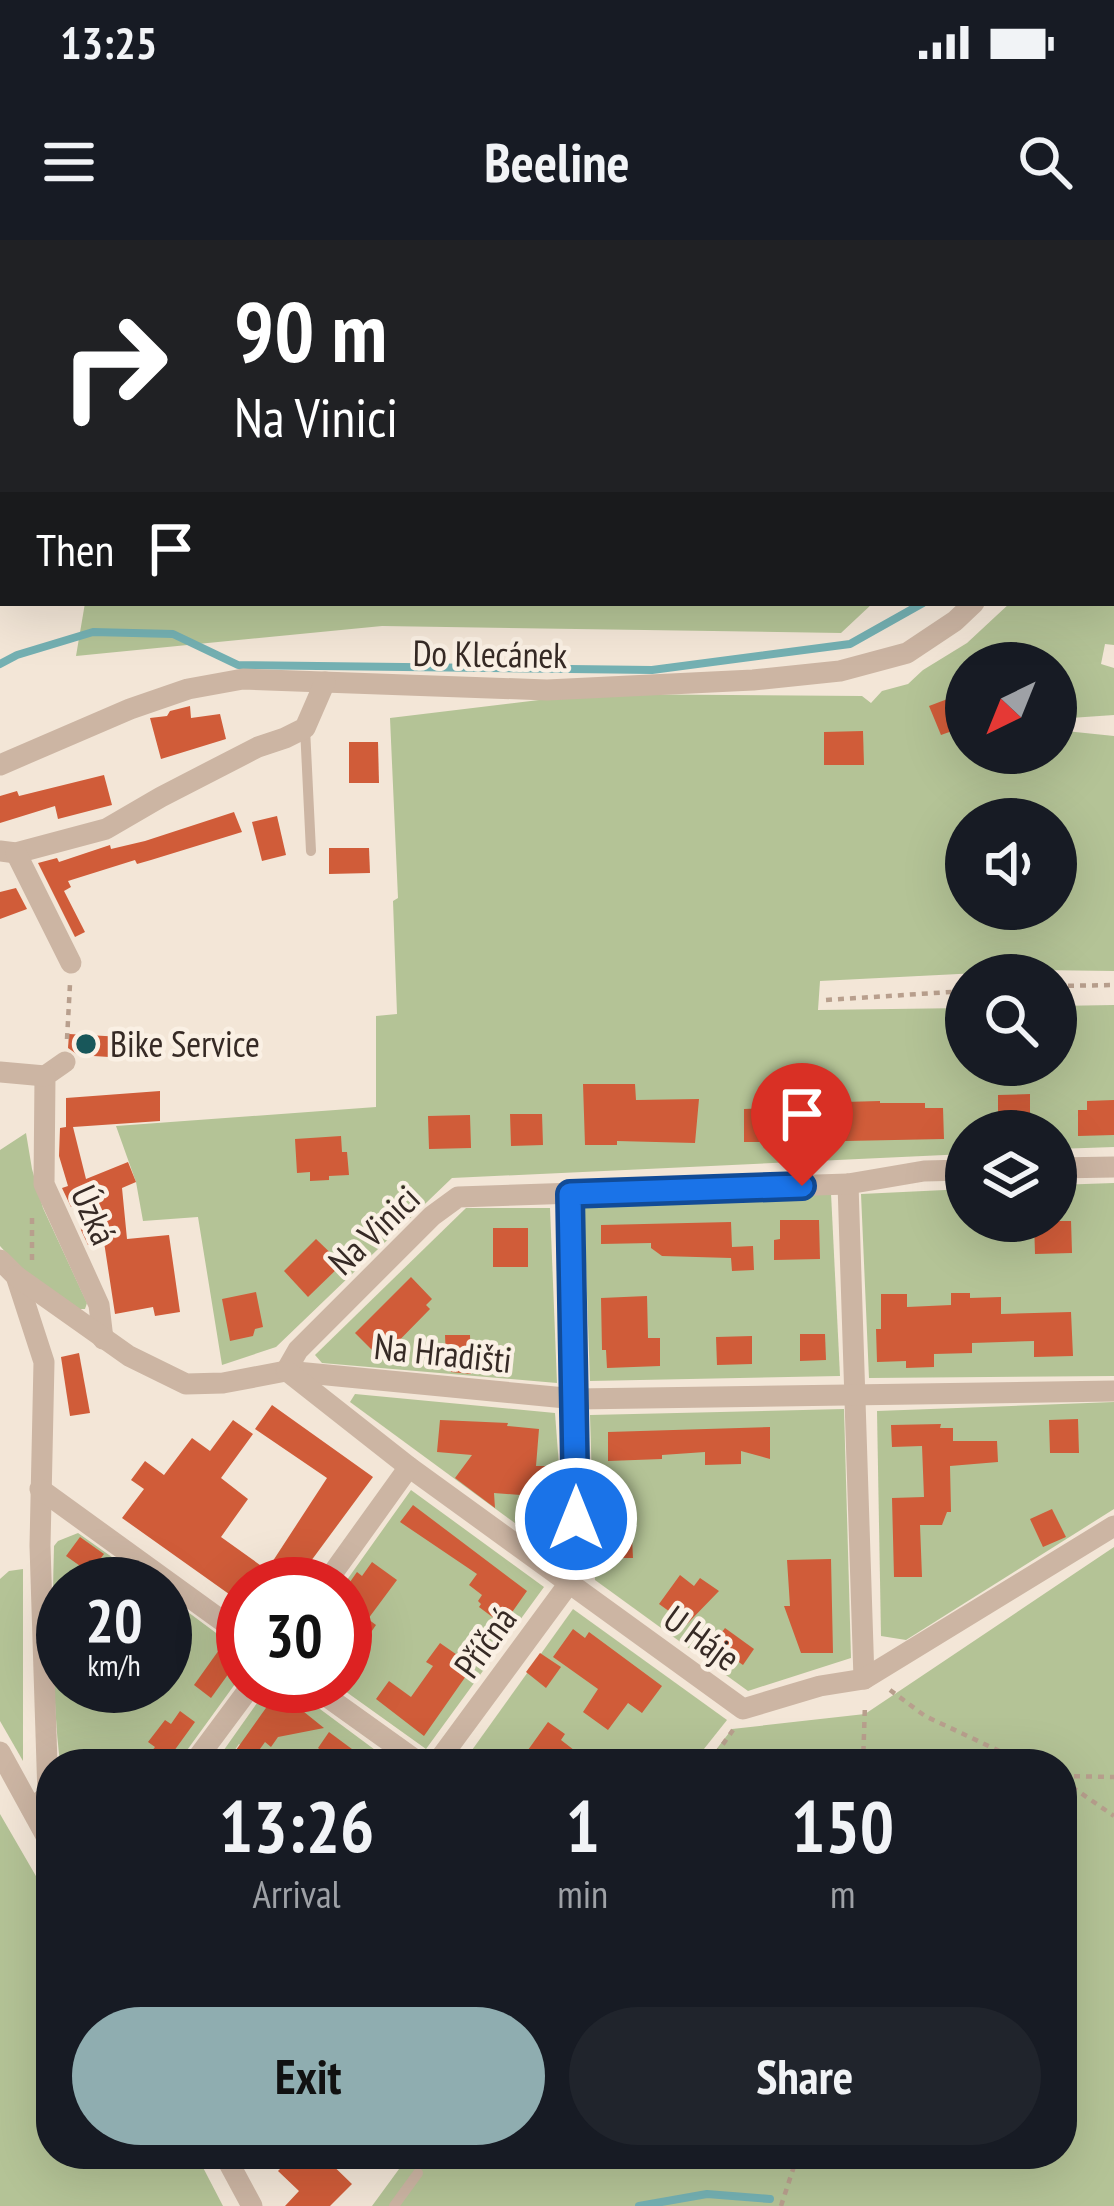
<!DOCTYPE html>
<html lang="en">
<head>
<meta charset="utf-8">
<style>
	:root { --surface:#171b24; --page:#20242c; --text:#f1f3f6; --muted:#9ea1a6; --accent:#8fadb0 }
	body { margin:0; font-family:"PT Sans Narrow",sans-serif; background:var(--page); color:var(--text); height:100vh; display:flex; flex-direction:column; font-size:45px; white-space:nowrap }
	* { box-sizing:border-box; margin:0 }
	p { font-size:39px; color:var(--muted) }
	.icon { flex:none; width:66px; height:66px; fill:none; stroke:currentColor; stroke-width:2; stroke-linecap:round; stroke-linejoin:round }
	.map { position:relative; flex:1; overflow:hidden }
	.sheet { position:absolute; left:36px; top:1509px; width:1041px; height:420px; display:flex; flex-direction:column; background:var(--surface); border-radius:48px; box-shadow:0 12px 48px #0002 }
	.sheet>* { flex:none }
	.banner { position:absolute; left:0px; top:0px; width:1116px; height:366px; box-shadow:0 12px 48px #0002; background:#202124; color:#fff; overflow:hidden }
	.needle { width:78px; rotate:223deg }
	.tools { position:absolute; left:945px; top:402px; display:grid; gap:24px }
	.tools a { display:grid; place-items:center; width:132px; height:132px; border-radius:50%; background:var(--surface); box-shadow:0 12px 48px #0002; font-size:60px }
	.speed { position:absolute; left:36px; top:1317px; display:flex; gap:24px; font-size:60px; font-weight:700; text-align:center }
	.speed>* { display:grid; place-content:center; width:156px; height:156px; border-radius:50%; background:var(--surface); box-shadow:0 12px 48px #0002; line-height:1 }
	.speed small { font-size:30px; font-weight:400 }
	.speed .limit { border:18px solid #d22; background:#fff; color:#111 }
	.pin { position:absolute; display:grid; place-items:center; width:102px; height:102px; color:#fff; margin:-123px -51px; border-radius:50% 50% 50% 0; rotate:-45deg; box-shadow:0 0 12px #0007 }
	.pin .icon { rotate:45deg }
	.me { position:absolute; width:132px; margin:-66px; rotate:0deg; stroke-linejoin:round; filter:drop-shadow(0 0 9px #0008) }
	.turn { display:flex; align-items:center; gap:42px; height:252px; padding:0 36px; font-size:54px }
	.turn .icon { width:156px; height:156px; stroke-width:2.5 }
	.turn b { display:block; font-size:84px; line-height:102px }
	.then { display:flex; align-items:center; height:114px; padding:0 36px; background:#0003; gap:24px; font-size:45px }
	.eta { display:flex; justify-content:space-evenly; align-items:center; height:204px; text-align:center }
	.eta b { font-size:72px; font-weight:700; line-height:84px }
	.cta { display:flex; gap:24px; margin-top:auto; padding:24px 36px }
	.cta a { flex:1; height:138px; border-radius:72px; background:var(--accent); color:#111; font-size:48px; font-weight:700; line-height:138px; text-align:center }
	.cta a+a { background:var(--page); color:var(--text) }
	.status { display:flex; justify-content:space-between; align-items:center; height:84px; padding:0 60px; background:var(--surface); direction:ltr }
	.status svg { height:33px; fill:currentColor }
	header { display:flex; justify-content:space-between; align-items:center; height:156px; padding:0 36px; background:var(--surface); font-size:54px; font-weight:700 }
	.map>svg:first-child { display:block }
	.green { fill:#b4c396; fill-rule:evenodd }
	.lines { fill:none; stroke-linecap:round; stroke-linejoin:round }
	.stream { stroke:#74b0b2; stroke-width:8 }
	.building { fill:#d05c39 }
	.path { stroke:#b89f8d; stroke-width:4.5; stroke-dasharray:6 6; stroke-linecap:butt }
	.lane { stroke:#ccb5a3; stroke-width:10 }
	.street { stroke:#ccb5a3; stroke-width:21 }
	.route-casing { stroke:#114b97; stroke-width:30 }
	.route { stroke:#1a73e8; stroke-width:21 }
	.poi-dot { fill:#18575a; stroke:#faf0e4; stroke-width:4.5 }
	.labels { text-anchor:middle; stroke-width:9; stroke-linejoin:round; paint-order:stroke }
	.street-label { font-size:36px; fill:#362a25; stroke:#faf0e4 }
	.poi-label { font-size:36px; fill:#362a25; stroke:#faf0e4; text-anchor:start }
</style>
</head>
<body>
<div class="status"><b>13:25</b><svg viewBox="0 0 49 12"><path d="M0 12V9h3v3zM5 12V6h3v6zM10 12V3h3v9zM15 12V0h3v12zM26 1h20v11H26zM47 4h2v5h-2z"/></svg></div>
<header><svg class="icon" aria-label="menu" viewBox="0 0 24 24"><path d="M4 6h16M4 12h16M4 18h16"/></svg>Beeline<svg class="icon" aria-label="search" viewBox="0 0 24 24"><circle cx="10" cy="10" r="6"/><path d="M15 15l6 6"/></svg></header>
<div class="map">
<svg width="1114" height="1966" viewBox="0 0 1114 1966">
	<rect width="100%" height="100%" fill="#f3e6d7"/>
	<g class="green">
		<path d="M54 0H897L900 3H55Z"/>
		<path d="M1114 280V405L1105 404 1101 424 1114 428V475L1056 479V423H966V513H1056V490L1114 496V731L1037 730 820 741 818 770 966 768V825H1056V766L1114 765V907L1056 909V891H966V914L452 938 276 1107 222 1125 198 977 143 981 136 942 116 886 376 867V776L397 774 393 661 398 658 390 478 589 454 862 456 871 463 882 451 908 444 923 430 967 403 1010 363H1113ZM966 579H1056V669H966Z"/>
		<path d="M85 363H873L841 393 382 386 76 416Z"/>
		<path d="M26 893 32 929 43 968 87 1063 85 1069H77L22 1030 0 1006V910Z"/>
		<path d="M1114 943V1136L869 1138 861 954 966 949V981H1056V945Z"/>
		<path d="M831 953 840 1136 590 1141 584 968Z"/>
		<path d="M466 968H550L557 1143 322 1123 315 1115Z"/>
		<path d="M355 1154 555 1173 559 1226V1303L549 1308 350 1162Z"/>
		<path d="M1114 1162V1269L906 1400 881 1396 877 1171Z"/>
		<path d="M844 1169 851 1418 748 1451 595 1340 590 1175Z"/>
		<path d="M411 1250 544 1347 426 1509 338 1446H345L344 1344Z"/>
		<path d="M78 1293 150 1344H63V1446H165V1355L243 1413V1433L177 1524H60C52 1451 52 1379 54 1306L58 1301Z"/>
		<path d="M1114 1307V1966H372L410 1914H1062V1524H705L732 1489 865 1474Z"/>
		<path d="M23 1329V1521L0 1481V1339L9 1331Z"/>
		<path d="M573 1369 727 1480 692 1524H462Z"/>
		<path d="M269 1446H289L394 1524H249L254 1516 239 1504 225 1524H214Z"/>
		<path d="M0 1574 51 1662V1914H196L223 1966H0Z"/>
	</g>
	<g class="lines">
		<g class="stream">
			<path d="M1113 242H1114"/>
			<path d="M0 424 17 415 93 392 173 394 238 425 652 430 850 404 923 363"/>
			<path d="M639 1966 707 1954 770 1959"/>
		</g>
	</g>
	<g class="building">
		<path d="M966 452V486L941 495 929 466Z"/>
		<path d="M190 466 191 478 220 474 226 499 161 519 150 478 167 476 170 471Z"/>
		<path d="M863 491 864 525H824V492Z"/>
		<path d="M349 502H378L379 543H349Z"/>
		<path d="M104 535 112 565 58 579 55 566 0 583V556L17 551 19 556Z"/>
		<path d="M234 572 242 592 151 620 137 624 135 620 68 641 71 647 64 651 85 692 75 697 38 623 57 618 59 622 110 605 111 609 145 601Z"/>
		<path d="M277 576 286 615 262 621 252 582Z"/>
		<path d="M329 608H369L370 633 329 634Z"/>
		<path d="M16 648 27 669 0 679V652Z"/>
		<path d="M69 794 141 798 140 819 78 815 68 808Z"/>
		<path d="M583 844H635L636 860 699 859 695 903 617 901V905H585Z"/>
		<path d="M160 851V881L73 887 86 939 128 922 136 942 122 948 127 999 169 995 180 1072 155 1076 153 1067 115 1074 104 1002 88 1005 81 990 79 965 71 967 62 948 68 946 59 916 60 888 66 887V858Z"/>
		<path d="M1030 854V891H998V855Z"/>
		<path d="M1114 860V895L1078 896V870H1087V861Z"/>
		<path d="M880 861V863H925V868H943L944 899 845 901 844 862Z"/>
		<path d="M774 868V882H781L782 902H744V869Z"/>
		<path d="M510 874H542L543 905 511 906Z"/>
		<path d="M470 875 471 908 429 909 428 876Z"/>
		<path d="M341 896 342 912H347L349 935 329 936V940L310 941V932L297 933 295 899Z"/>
		<path d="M780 980H819L820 1019 774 1020V1000L780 999Z"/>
		<path d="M1034 981H1071L1072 1013 1035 1014Z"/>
		<path d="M731 982 732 1007 753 1006 754 1030 732 1031 731 1018 662 1016 651 1008V1003L601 1004V985Z"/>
		<rect x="493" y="988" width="35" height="39"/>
		<path d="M316 999 342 1024 308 1057 284 1031Z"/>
		<path d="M411 1037 432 1059 426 1065 430 1069 381 1119 355 1093Z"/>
		<path d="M256 1052 263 1087 255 1089 253 1096 230 1101 222 1059Z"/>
		<path d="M951 1053H970V1058L1001 1057V1074L1071 1072 1073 1116 1034 1117V1101L972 1103V1113L934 1114V1127L906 1128V1121L877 1122 876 1089H881V1054H907V1067L951 1065Z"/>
		<path d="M647 1056 648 1098H660V1126L607 1128 606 1110H602L601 1058Z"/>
		<path d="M800 1094H825L826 1120 800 1121Z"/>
		<path d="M445 1095H470L471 1134 451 1132 450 1120H446Z"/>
		<path d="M752 1096V1124L717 1125 716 1097Z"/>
		<path d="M79 1113 90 1173 70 1176 61 1117Z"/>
		<path d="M272 1165 373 1237 294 1344H243V1364L122 1278 144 1249 131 1240 145 1221 164 1235 192 1198 210 1211 233 1180 253 1194 221 1238 248 1259 221 1297 267 1330 327 1238 255 1189Z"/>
		<path d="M1078 1179 1079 1213H1050L1049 1180Z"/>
		<path d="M440 1180 508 1183 507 1186 539 1189 536 1226H559V1258L494 1253 495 1268 455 1238 472 1215 437 1212Z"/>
		<path d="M941 1184 940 1188H953V1201H997L998 1222 950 1226 951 1272H947L942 1285H920L922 1337H894L892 1258 924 1257 922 1206 892 1207 891 1185Z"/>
		<path d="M770 1187V1219L741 1211V1224L705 1225V1212L662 1215V1219L608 1221V1192Z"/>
		<path d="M413 1265 527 1351 503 1385 479 1367 481 1364 478 1361 482 1355 469 1345 477 1334 400 1282Z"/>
		<path d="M1052 1269 1066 1297 1043 1307 1030 1279Z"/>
		<path d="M612 1277H631L633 1318H613Z"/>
		<path d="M80 1297 104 1314 90 1333 66 1316Z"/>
		<path d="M831 1319 833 1413H801L784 1366H790L787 1320Z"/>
		<path d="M372 1322 397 1340 368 1379 376 1385 356 1414 345 1405V1349L357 1332 362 1336Z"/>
		<path d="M680 1335 694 1346 700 1338 719 1351 687 1384 659 1364Z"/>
		<path d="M725 1388 754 1409 743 1425 713 1404Z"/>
		<path d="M573 1389 585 1398 589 1392 662 1446 642 1473 628 1463 608 1490 583 1472 598 1449 553 1417Z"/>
		<path d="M440 1403 473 1426 424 1496 376 1459 389 1441 411 1457 433 1426 426 1422Z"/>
		<path d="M219 1410 237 1422 211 1458 194 1445Z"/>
		<path d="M540 1413 561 1427 546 1448 526 1432Z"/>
		<path d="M278 1451 324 1488 278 1497 271 1507 265 1502 249 1524H226Z"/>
		<path d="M180 1471 195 1482 166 1522 151 1512 155 1507 148 1502 165 1480 171 1484Z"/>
		<path d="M548 1482 565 1494 561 1500 592 1524H518Z"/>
		<path d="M329 1492 372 1524H339L318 1508Z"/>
		<path d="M295 1914H321L352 1944 330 1966H285L299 1951 278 1931Z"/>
	</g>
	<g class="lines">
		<g class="path">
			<path d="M1014 0 1017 3"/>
			<path d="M1113 111 1114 112"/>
			<path d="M1056 746 1114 745"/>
			<path d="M826 760 966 751"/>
			<path d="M67 799 70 744"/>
			<path d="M32 1020V978"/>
			<path d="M890 1450 925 1476 1027 1524"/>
			<path d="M709 1524 733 1490"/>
			<path d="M863 1524 865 1464"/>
			<path d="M1062 1536 1114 1537"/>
			<path d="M1062 1540 1114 1576"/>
			<path d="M38 1625 51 1647"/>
			<path d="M781 1966 798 1914"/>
		</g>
		<g class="lane">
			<path d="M914 0 917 3"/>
			<path d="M1113 154 1114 156"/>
			<path d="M1113 187 1114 186"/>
			<path d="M305 488 311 611"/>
			<path d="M394 1966 418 1933"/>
		</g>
		<g class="street">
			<path d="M0 143 3 142"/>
			<path d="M1113 263H1114"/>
			<path d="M0 525 130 469 188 449 243 439 547 450 753 440 840 431 907 413 955 381 974 363"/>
			<path d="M0 611 16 613 106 589 161 557 258 507 285 498 305 488 325 442"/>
			<path d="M16 613 71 723"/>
			<path d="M65 822 45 836 44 944 99 1065 103 1099"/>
			<path d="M0 832 45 836"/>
			<path d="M1056 928 1114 927"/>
			<path d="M848 944 864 1439"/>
			<path d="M0 1020 16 1036 44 1122 40 1306 48 1556 31 1568"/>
			<path d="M16 1036 129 1116 186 1144 223 1143 286 1131 576 1159 1114 1151"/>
			<path d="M286 1131 298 1110 432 976 458 957 848 944 924 931 966 930"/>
			<path d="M287 1131 409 1227 743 1469 820 1446 864 1439 1114 1286"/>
			<path d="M40 1249 243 1396"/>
			<path d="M325 1344 409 1227"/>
			<path d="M312 1446 421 1524"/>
			<path d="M0 1512 51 1605"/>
			<path d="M193 1524 251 1446"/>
			<path d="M436 1524 570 1342 576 1319V1159L570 954"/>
			<path d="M224 1914 252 1966"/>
		</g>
	</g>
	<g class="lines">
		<g class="route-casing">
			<path id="route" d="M576 1279 570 954 802 946"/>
		</g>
		<use href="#route" class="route"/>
	</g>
	<circle class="poi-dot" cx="86" cy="804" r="12"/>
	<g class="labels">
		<g class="street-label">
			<text transform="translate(490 414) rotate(1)" y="13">Do Klecánek</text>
			<text transform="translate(94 975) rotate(66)" y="13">Úzká</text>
			<text transform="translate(374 990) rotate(-44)" y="13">Na Vinici</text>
			<text transform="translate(443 1113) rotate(6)" y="13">Na Hradišti</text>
			<text transform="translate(702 1398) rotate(36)" y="13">U Háje</text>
			<text transform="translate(485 1402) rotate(-54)" y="13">Příčná</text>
		</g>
		<g class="poi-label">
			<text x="110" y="817">Bike Service</text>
		</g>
	</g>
</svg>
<div class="tools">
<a><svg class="needle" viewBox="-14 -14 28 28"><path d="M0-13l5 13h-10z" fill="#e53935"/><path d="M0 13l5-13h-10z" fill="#9ea1a6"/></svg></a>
<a><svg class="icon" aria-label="sound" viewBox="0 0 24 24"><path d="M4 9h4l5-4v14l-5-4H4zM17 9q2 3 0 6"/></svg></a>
<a><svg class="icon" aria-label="search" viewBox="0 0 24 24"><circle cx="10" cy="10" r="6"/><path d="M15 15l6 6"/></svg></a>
<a><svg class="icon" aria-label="layers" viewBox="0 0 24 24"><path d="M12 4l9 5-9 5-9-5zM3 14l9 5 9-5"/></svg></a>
</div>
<div class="speed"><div>20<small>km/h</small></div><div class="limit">30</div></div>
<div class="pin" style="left:802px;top:946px;background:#d93025"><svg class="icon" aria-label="arrive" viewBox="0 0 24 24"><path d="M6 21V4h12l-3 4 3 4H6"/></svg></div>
<svg class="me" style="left:576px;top:1279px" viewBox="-20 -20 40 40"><circle r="17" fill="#1a73e8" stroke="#fff" stroke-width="3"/><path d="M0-11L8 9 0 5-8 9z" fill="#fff"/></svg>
<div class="banner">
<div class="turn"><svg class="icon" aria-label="right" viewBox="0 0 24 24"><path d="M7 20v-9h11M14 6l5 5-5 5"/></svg><div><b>90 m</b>Na Vinici</div></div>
<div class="then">Then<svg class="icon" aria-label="arrive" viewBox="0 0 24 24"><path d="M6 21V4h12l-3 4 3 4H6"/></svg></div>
</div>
<section class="sheet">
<div class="eta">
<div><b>13:26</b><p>Arrival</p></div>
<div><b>1</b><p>min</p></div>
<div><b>150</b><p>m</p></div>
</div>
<div class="cta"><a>Exit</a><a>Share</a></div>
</section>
</div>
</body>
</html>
